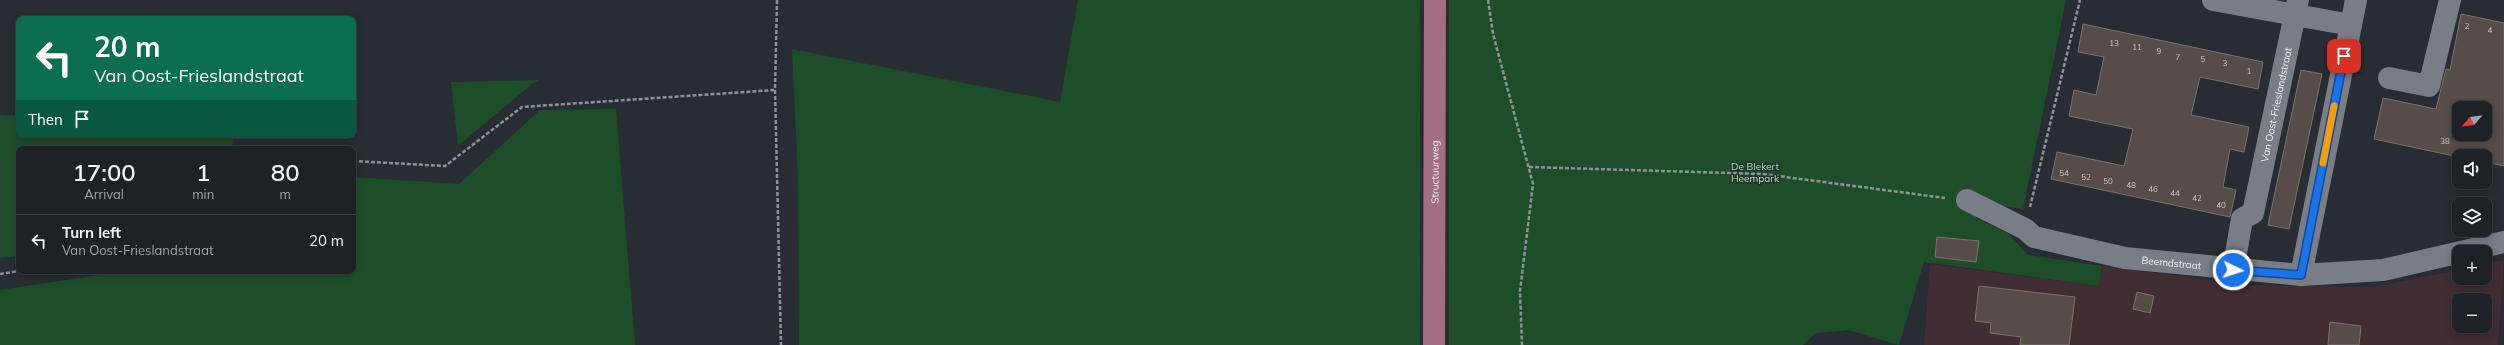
<!DOCTYPE html>
<html lang="en">
<head>
<meta charset="utf-8">
<style>
	:root { --surface:#1e2126; --page:#2b2e32; --text:#f1f3f6; --muted:#a1a3a7; --line:#3c3e43 }
	body { margin:0; font-family:Mulish,sans-serif; background:var(--page); color:var(--text); height:100vh; display:flex; flex-direction:column; font-size:15px; white-space:nowrap }
	* { box-sizing:border-box; margin:0 }
	p { font-size:13px; color:var(--muted) }
	.icon { flex:none; width:22px; height:22px; fill:none; stroke:currentColor; stroke-width:2; stroke-linecap:round; stroke-linejoin:round }
	.map { position:relative; flex:1; overflow:hidden }
	.drawer { position:absolute; left:16px; top:146px; width:340px; height:128px; display:flex; flex-direction:column; background:var(--surface); border-radius:8px; box-shadow:0 2px 10px #0003,0 0 0 1px var(--line) }
	.drawer>* { flex:none }
	.banner { position:absolute; left:16px; top:16px; width:340px; height:122px; border-radius:8px; box-shadow:0 2px 10px #0003,0 0 0 1px var(--line); background:#0b6e4f; color:#fff; overflow:hidden }
	.needle { width:26px; rotate:242deg }
	.buttons { position:absolute; left:2452px; top:101px; display:grid; gap:8px }
	.buttons a { display:grid; place-items:center; width:40px; height:40px; border-radius:8px; background:var(--surface); box-shadow:0 2px 10px #0003,0 0 0 1px var(--line); font-size:20px }
	.pin { position:absolute; display:grid; place-items:center; width:34px; height:34px; color:#fff; margin:-17px; border-radius:8px; box-shadow:0 2px 6px #0006 }
	.me { position:absolute; width:44px; margin:-22px; rotate:94deg; stroke-linejoin:round; filter:drop-shadow(0 0 3px #0008) }
	.turn { display:flex; align-items:center; gap:14px; height:84px; padding:0 12px; font-size:18px }
	.turn .icon { width:52px; height:52px; stroke-width:2.5 }
	.turn b { display:block; font-size:28px; line-height:34px }
	.then { display:flex; align-items:center; height:38px; padding:0 12px; background:#0003; gap:8px; font-size:15px }
	.eta { display:flex; justify-content:space-evenly; align-items:center; height:68px; text-align:center }
	.eta b { font-size:24px; font-weight:600; line-height:28px }
	ul { padding:0; list-style:none }
	li { display:flex; align-items:center; gap:12px; height:52px; padding:0 12px; border-top:1px solid var(--line) }
	li div { flex:1 }
	li b { display:block; font-size:15px }
	li em { font-style:normal }
	.map>svg:first-child { display:block }
	.education { fill:#412d34; fill-rule:evenodd }
	.green { fill:#1e4e29 }
	.building { fill:#564d49; stroke:#7a716c; fill-rule:evenodd }
	.lines { fill:none; stroke-linecap:round; stroke-linejoin:round }
	.path { stroke:#8e9197; stroke-width:2.5; stroke-dasharray:4 2; stroke-linecap:butt }
	.minor { stroke:#787d86; stroke-width:22 }
	.major { stroke:#a36e81; stroke-width:22 }
	.route-casing { stroke:#114b97; stroke-width:10 }
	.route { stroke:#1a73e8; stroke-width:7 }
	.slow { stroke:#f59e0b; stroke-width:7 }
	.labels { text-anchor:middle; stroke-width:3; stroke-linejoin:round; paint-order:stroke }
	.number-label { font-size:8px; fill:#c8c8cb }
	.street-label { font-size:10px; fill:#eef1f6; stroke:#282c33 }
	.park-label { font-size:10px; fill:#96f5a7; stroke:#282c33 }
</style>
</head>
<body>
<div class="map">
<svg width="2504" height="345" viewBox="0 0 2504 345">
	<rect width="100%" height="100%" fill="#282c33"/>
	<path class="education" d="M2504 260 2498 345H1924L1930 264 2099 286 2102 266 2249 285 2373 287 2459 270V278H2485V264ZM2459 300H2485V326H2459Z"/>
	<g class="green">
		<path d="M1078 0H1420V345H799L798 178 792 49 1060 102Z"/>
		<path d="M1449 0H2066L2023 209 1968 201 1976 218 2009 234 2028 255 2102 266 2099 286 1924 262 1899 345 1848 330 1816 333 1803 345H1449Z"/>
		<path d="M539 80 533 83 458 146 451 82Z"/>
		<path d="M616 109 635 345H0V290L126 271H353V177L459 184 540 110Z"/>
		<path d="M0 115 19 116V135H233L232 149H19V256L0 258Z"/>
	</g>
	<g class="building">
		<path d="M2461 14 2504 23V166L2485 162V156L2459 157 2374 139 2383 98 2436 109 2446 69 2450 70ZM2459 108H2485V134H2459Z"/>
		<path d="M2083 24 2263 62 2258 89 2200 77 2191 115 2249 127 2244 152 2230 149 2223 187 2236 190 2230 217 2051 179 2057 152 2124 166 2133 129 2069 116 2074 90 2096 95 2104 57 2078 52Z"/>
		<path d="M2301 70 2322 74 2289 229 2268 225Z"/>
		<path d="M1937 237 1979 241 1976 262 1935 257Z"/>
		<path d="M1979 286 2075 297 2069 345H2020L2021 337 1990 333 1991 323 1975 321Z"/>
		<path d="M2137 292 2154 296 2150 313 2133 309Z"/>
		<path d="M2330 322 2361 326 2359 345H2328Z"/>
	</g>
	<g class="lines">
		<g class="path">
			<path d="M777 0 775 90 781 345"/>
			<path d="M1488 0 1493 34 1533 184 1520 291 1522 345"/>
			<path d="M353 161 445 166 522 107 775 90"/>
			<path d="M1529 167 1763 174 1945 198"/>
			<path d="M2030 207 2080 0"/>
			<path d="M0 274 19 271"/>
		</g>
		<g class="minor">
			<path d="M2213 0 2351 25"/>
			<path d="M2389 78 2429 86 2450 0"/>
			<path id="s1" d="M1967 200 2025 229 2034 237 2125 258 2301 275 2383 270 2504 242"/>
			<path id="s2" d="M2233 270 2242 219 2253 213 2298 0"/>
			<path d="M2301 275 2356 0"/>
		</g>
		<path class="major" id="s3" d="M1434 345 1435 0"/>
	</g>
	<g class="lines">
		<g class="route-casing">
			<path id="route" d="M2233 270 2301 275 2344 56"/>
		</g>
		<use href="#route" class="route"/>
		<path class="slow" d="M2323 163 2334 106"/>
	</g>
	<g class="labels">
		<g class="number-label">
			<text x="2467" y="29">2</text>
			<text x="2490" y="33">4</text>
			<text x="2114" y="46">13</text>
			<text x="2137" y="50">11</text>
			<text x="2159" y="54">9</text>
			<text x="2178" y="60">7</text>
			<text x="2203" y="62">5</text>
			<text x="2225" y="66">3</text>
			<text x="2249" y="74">1</text>
			<text x="2445" y="144">38</text>
			<text x="2064" y="176">54</text>
			<text x="2086" y="180">52</text>
			<text x="2108" y="184">50</text>
			<text x="2131" y="188">48</text>
			<text x="2153" y="192">46</text>
			<text x="2175" y="196">44</text>
			<text x="2197" y="201">42</text>
			<text x="2221" y="208">40</text>
		</g>
		<g class="street-label">
			<text dy="4" stroke="none"><textPath href="#s2" startOffset="175">Van Oost-Frieslandstraat</textPath></text>
			<text dy="4" stroke="none"><textPath href="#s3" startOffset="173">Structuurweg</textPath></text>
			<text dy="4" stroke="none"><textPath href="#s1" startOffset="217">Beemdstraat</textPath></text>
		</g>
		<g class="park-label">
			<text x="1755" y="170">De Blekert<tspan x="1755" dy="12">Heempark</tspan></text>
		</g>
	</g>
</svg>
<div class="buttons">
<a><svg class="needle" viewBox="-14 -14 28 28"><path d="M0-13l5 13h-10z" fill="#e53935"/><path d="M0 13l5-13h-10z" fill="#a1a3a7"/></svg></a>
<a><svg class="icon" aria-label="sound" viewBox="0 0 24 24"><path d="M4 9h4l5-4v14l-5-4H4zM17 9q2 3 0 6"/></svg></a>
<a><svg class="icon" aria-label="layers" viewBox="0 0 24 24"><path d="M12 4l9 5-9 5-9-5zM3 14l9 5 9-5"/></svg></a>
<a>+</a>
<a>−</a>
</div>
<div class="pin" style="left:2344px;top:56px;background:#d93025"><svg class="icon" aria-label="arrive" viewBox="0 0 24 24"><path d="M6 21V4h12l-3 4 3 4H6"/></svg></div>
<svg class="me" style="left:2233px;top:270px" viewBox="-20 -20 40 40"><circle r="17" fill="#1a73e8" stroke="#fff" stroke-width="3"/><path d="M0-11L8 9 0 5-8 9z" fill="#fff"/></svg>
<div class="banner">
<div class="turn"><svg class="icon" aria-label="left" viewBox="0 0 24 24"><path d="M17 20v-9H6M10 6l-5 5 5 5"/></svg><div><b>20 m</b>Van Oost-Frieslandstraat</div></div>
<div class="then">Then<svg class="icon" aria-label="arrive" viewBox="0 0 24 24"><path d="M6 21V4h12l-3 4 3 4H6"/></svg></div>
</div>
<section class="drawer">
<div class="eta">
<div><b>17:00</b><p>Arrival</p></div>
<div><b>1</b><p>min</p></div>
<div><b>80</b><p>m</p></div>
</div>
<ul>
<li><svg class="icon" aria-label="left" viewBox="0 0 24 24"><path d="M17 20v-9H6M10 6l-5 5 5 5"/></svg><div><b>Turn left</b><p>Van Oost-Frieslandstraat</p></div><em>20 m</em></li>
</ul>
</section>
</div>
</body>
</html>
